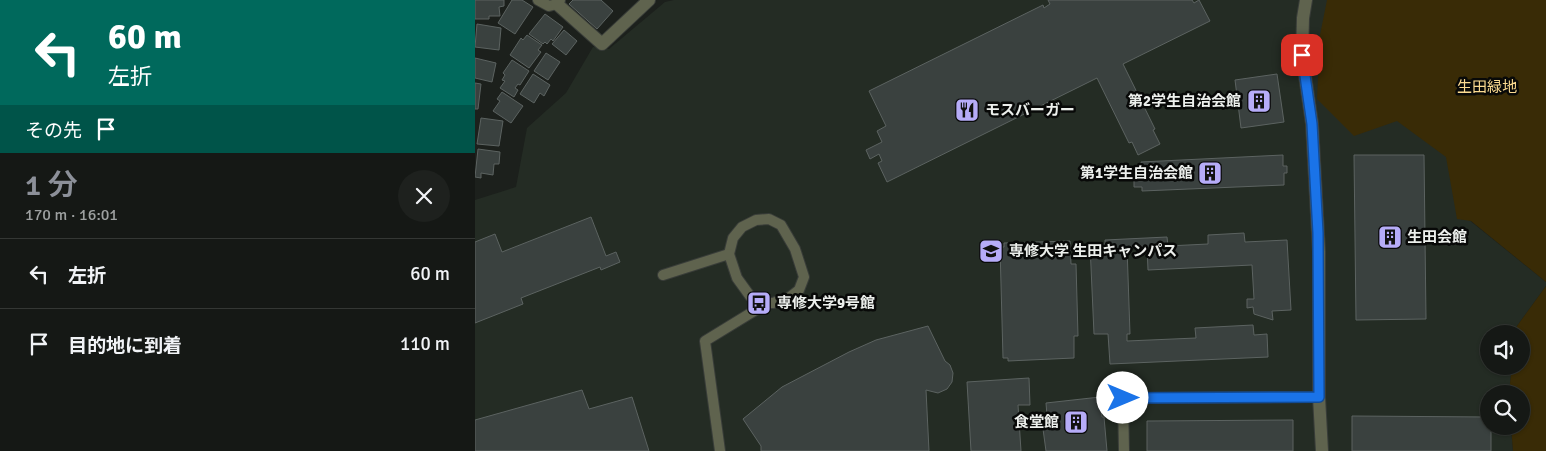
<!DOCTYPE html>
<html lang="ja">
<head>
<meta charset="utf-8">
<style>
	:root { --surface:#151815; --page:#1e211e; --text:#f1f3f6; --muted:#9da0a0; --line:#343734; --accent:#8c9099 }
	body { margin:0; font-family:Signika,"Noto Sans JP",sans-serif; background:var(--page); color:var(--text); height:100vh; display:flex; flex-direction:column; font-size:19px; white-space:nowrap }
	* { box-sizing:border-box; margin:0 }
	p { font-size:16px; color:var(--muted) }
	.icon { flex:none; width:28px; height:28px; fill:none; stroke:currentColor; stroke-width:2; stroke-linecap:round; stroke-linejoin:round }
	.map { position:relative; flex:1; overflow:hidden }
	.panel { display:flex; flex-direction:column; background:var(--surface); width:475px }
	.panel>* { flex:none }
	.top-card { background:#00695c; color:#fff; overflow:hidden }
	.buttons { position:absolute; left:1005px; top:325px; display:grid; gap:10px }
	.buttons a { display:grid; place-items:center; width:50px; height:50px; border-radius:50%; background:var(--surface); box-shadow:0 1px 4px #0004,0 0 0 1px var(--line); font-size:25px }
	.pin { position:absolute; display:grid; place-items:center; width:42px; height:42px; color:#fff; margin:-21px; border-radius:10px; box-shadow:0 2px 8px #0006 }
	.me { position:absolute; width:55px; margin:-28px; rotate:90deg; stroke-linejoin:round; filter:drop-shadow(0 0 4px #0008) }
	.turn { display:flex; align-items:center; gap:18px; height:105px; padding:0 25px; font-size:22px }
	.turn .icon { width:65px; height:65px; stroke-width:2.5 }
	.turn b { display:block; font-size:35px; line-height:42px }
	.then { display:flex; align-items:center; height:48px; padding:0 25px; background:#0003; gap:10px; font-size:19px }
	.round { display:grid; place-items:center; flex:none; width:52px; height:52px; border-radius:26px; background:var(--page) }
	.headline { display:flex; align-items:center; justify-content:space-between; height:85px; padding:0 25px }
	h1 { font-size:30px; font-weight:600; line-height:38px; color:var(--accent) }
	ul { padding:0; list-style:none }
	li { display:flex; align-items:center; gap:15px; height:70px; padding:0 25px; border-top:1px solid var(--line) }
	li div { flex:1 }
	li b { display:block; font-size:19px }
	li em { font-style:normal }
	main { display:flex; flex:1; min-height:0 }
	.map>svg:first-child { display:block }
	.built { fill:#242c24 }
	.green { fill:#392b06 }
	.building { fill:#3a413f; stroke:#5c6361 }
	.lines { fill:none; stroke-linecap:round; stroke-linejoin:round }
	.lane-casing { stroke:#393d39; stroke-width:12 }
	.street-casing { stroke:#393d39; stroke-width:14 }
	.lane { stroke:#5f634e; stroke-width:10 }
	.street { stroke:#5f634e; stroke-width:12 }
	.route-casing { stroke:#114b97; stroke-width:12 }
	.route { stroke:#1a73e8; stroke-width:9 }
	.labels { text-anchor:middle; stroke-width:5; stroke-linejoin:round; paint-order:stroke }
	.park-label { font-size:15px; fill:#fcdb91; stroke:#080908 }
	.poi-label { font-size:15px; font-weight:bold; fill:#ecefec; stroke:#080908; text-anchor:start }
</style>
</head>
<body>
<main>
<section class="panel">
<div class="top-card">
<div class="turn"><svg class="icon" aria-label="left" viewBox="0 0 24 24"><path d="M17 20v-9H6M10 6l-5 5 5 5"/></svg><div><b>60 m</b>左折</div></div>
<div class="then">その先<svg class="icon" aria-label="arrive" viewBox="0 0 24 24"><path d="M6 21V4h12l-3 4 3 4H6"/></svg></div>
</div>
<div class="headline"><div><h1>1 分</h1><p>170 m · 16:01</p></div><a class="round"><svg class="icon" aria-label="close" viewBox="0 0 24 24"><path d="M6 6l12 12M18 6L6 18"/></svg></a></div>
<ul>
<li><svg class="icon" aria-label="left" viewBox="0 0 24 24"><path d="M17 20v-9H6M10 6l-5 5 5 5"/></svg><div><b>左折</b></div><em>60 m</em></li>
<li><svg class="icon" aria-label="arrive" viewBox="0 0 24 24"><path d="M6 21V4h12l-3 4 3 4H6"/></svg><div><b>目的地に到着</b></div><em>110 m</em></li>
</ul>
</section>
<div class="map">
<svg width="1071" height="451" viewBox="0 0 1071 451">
	<rect width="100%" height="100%" fill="#1c201c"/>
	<path class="built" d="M199 0H887L994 145V220L1071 282V286L1042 326 1041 334H1014V366H1037L1034 394H1014V426H1036L1038 451H0V200L41 187 52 128 91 93 118 47 134 49 190 2Z"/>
	<g class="green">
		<path d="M852 0H1071V282L996 221 982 219 971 157 922 121 879 136 842 99 845 35Z"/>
		<path d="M1071 286V451H1038L1036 426H1046V394H1034V392L1037 366H1046V334H1041L1042 326Z"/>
	</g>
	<g class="building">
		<path d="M0 0H29V6L24 7 25 16H14V19H0Z"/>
		<path d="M37 0H47L58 7 40 34 23 23Z"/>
		<path d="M98 0H126L138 11 122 29 94 4Z"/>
		<path d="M573 0H717L719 3 724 0 735 21 648 64 680 129 678 130 685 144 663 155 657 142 654 143 622 78 412 182 403 163 407 161 404 154 395 159 391 150 407 142 402 131 411 126 394 91 568 5 569 8 575 4Z"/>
		<path d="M70 14 88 27 78 41 76 39 72 44 70 42 68 44 54 34Z"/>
		<path d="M2 24 26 28 24 50 0 47Z"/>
		<path d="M89 30 102 41 91 55 77 44Z"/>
		<path d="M52 35 67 45 63 50 66 52 54 68 35 55 46 38 48 40Z"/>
		<path d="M71 53 85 62 73 80 59 71Z"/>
		<path d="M0 58 21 63 17 82 0 78Z"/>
		<path d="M37 60 54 71 45 85 43 84 40 88 43 90 39 97 25 88 30 81 27 80 30 75 28 73Z"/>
		<path d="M58 74 75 85 69 96 65 93 59 103 45 94Z"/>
		<path d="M802 74 809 122 766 128 760 80Z"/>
		<path d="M0 83 6 84 3 109H0Z"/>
		<path d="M27 92 48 106 36 123 18 111 25 101 22 99Z"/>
		<path d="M6 118 28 121 24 146 2 144Z"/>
		<path d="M3 149 25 152 24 164H19L18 175 6 173V178L0 177Z"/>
		<path d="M808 155V166H812V173H809V185L667 191V187H659V172H667L666 162Z"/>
		<path d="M879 155H949L951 319 881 320Z"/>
		<path d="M116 217 131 256 141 252 145 262 126 270 125 267 46 298 48 304 0 323V242L20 234 27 252Z"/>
		<path d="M769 233 770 242 812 240 816 310 797 311 798 320 779 314 778 307 772 308V299H779L777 265 673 270 672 246 652 247 655 334H652V341L721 338 720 328 778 325 779 335 792 334 793 357 635 364 633 334H619L615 245 630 244V240L692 237 693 246 733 244V235Z"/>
		<path d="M595 241 596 264H601L603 336H599V358L533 361V358H528L525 247H529V243Z"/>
		<path d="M453 326 470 361 475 365 478 373 477 382 472 389 463 393 451 390 454 451H286V446L268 419 307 387 374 352 401 340Z"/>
		<path d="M554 378 555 405H543L546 451H496L492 382Z"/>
		<path d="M107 390 114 409 157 397 174 451H0V420Z"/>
		<path d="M625 397 627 417H629L632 451H571L568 429 573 428 571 403Z"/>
		<path d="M877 416 1014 417V426H1016V451H877Z"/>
		<path d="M818 420V451H672V421Z"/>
	</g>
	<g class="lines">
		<g class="lane-casing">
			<g id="lane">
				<path d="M63 0 74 6 82 4"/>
				<path d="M294 219 306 225 320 249 329 277 324 290 315 297 298 303H284L275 296 262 278 254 254 258 238 267 227 281 220Z"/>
				<path d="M188 275 254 254"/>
				<path d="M245 451 230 341 292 303"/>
				<path d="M649 451 648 398 844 397"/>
			</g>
		</g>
		<g class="street-casing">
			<g id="street">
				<path d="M84 0 82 4 127 44 174 0"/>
				<path d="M831 0 828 18 827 55 837 124 844 252V397L847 451"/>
			</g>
		</g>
		<use href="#lane" class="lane"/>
		<use href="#street" class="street"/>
	</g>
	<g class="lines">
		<g class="route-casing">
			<path id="route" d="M648 398 844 397 843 233 837 124 827 55"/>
		</g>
		<use href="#route" class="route"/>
	</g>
	<defs>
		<g id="building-square" transform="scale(1.25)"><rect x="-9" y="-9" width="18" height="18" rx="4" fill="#b6acf8" stroke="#080908"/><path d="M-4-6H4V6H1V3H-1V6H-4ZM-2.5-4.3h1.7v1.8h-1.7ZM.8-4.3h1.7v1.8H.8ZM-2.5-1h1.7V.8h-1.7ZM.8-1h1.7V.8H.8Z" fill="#111"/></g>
		<g id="restaurant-square" transform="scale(1.25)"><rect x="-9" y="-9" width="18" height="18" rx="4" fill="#b6acf8" stroke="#080908"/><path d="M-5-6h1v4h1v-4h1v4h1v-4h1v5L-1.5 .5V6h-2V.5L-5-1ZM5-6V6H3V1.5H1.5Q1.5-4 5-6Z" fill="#111"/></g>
		<g id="university-square" transform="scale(1.25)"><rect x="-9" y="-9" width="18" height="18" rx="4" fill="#b6acf8" stroke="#080908"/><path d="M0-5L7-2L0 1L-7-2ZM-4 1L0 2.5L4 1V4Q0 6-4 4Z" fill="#111"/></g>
		<g id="bus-square" transform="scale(1.25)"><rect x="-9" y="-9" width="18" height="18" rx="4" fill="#b6acf8" stroke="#080908"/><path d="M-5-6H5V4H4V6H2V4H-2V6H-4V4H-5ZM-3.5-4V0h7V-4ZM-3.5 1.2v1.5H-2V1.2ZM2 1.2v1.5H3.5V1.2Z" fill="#111"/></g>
	</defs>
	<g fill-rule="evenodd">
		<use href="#building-square" x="784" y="101"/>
		<use href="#restaurant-square" x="492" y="110"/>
		<use href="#building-square" x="735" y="173"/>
		<use href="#building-square" x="915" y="237"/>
		<use href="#university-square" x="516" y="251"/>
		<use href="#bus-square" x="284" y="303"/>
		<use href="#building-square" x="601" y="422"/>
	</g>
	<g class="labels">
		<g class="park-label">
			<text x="1012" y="92">生田緑地</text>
		</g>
		<g class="poi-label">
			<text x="766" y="106" text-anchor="end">第2学生自治会館</text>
			<text x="510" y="115">モスバーガー</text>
			<text x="718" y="178" text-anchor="end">第1学生自治会館</text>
			<text x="932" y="242">生田会館</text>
			<text x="534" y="256">専修大学 生田キャンパス</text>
			<text x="302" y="308">専修大学9号館</text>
			<text x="584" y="427" text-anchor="end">食堂館</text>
		</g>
	</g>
</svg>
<div class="buttons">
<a><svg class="icon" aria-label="sound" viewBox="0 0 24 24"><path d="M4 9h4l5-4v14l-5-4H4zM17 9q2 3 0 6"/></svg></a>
<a><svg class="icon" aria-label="search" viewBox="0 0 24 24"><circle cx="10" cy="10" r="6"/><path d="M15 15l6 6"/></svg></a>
</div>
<div class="pin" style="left:827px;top:55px;background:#d93025"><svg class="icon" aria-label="arrive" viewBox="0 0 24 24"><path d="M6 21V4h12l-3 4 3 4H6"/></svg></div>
<svg class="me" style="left:648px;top:398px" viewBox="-20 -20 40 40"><circle r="19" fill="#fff"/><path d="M0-13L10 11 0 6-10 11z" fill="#1a73e8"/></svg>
</div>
</main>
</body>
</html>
